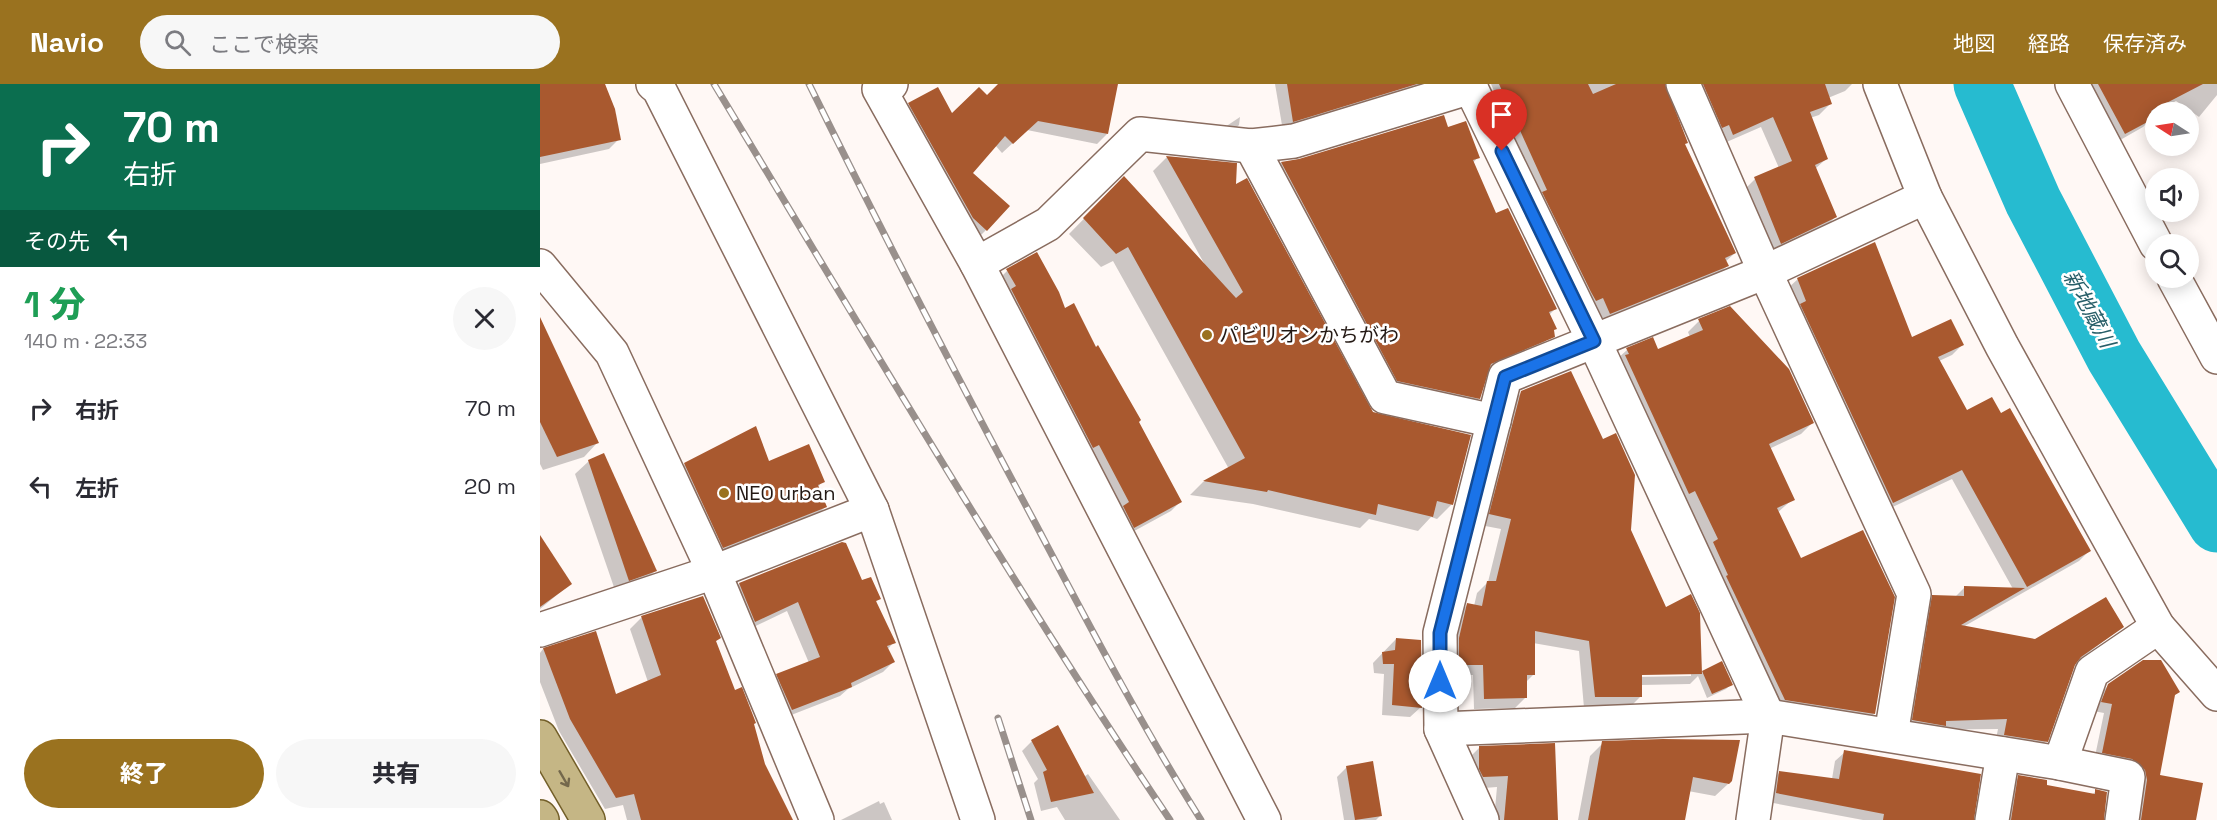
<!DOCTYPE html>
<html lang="ja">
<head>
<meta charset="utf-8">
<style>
	:root { --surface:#fff; --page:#f7f7f7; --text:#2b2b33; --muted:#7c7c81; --accent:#9a721f }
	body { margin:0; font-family:"Space Grotesk","Noto Sans JP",sans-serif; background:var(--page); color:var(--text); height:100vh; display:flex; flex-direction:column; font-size:22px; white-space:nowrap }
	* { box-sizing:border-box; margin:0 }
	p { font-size:20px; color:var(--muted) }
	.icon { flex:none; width:33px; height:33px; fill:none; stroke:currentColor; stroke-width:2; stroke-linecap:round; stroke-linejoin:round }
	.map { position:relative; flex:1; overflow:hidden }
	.sheet { display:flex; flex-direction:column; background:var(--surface); width:540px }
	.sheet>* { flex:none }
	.banner { background:#0b6e4f; color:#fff; overflow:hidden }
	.needle { width:39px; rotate:282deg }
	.tools { position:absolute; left:1605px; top:18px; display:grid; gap:12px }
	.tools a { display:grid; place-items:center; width:54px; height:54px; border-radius:50%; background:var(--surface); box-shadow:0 3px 15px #0003; font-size:30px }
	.pin { position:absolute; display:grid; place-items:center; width:51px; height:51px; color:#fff; margin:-62px -26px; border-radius:50% 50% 50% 0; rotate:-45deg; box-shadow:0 0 6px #0007 }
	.pin .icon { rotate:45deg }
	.me { position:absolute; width:66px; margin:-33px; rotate:0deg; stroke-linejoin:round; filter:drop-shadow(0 0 4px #0008) }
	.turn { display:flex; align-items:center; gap:21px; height:126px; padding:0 24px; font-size:27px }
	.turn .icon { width:78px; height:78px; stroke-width:2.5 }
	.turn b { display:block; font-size:42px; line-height:51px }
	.then { display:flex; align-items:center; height:57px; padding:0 24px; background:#0003; gap:12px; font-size:22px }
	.round { display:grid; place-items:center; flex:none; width:63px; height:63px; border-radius:32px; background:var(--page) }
	.headline { display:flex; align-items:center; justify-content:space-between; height:102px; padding:0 24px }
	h1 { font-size:36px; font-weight:800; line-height:45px; color:#1e9e55 }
	.cta { display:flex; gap:12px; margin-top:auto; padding:12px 24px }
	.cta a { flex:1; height:69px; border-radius:36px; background:var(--accent); color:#fff; font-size:24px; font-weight:800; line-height:69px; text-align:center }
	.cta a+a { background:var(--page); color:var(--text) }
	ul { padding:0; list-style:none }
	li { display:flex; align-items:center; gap:18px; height:78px; padding:0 24px }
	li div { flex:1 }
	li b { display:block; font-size:22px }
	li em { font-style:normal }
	header { display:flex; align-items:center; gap:36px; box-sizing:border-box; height:84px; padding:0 30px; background:var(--accent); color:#fff }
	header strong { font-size:28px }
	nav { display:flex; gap:33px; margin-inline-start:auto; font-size:21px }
	.search { width:420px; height:54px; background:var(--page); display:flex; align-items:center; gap:15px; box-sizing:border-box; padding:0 21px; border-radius:33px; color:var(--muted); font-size:22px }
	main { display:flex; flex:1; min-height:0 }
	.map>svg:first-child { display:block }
	.shadow { fill:#0003; fill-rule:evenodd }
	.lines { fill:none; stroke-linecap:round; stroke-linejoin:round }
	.river { stroke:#26bbd0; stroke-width:57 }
	.building { fill:#a9592f }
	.minor-casing { stroke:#896c5f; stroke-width:36 }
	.major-casing { stroke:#735f29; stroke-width:36 }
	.minor { stroke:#fff; stroke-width:33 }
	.major { stroke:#c5b685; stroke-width:33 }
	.rail-casing { stroke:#99908c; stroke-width:7 }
	.rail { stroke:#fff; stroke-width:4.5; stroke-dasharray:14; stroke-linecap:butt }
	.oneway { stroke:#74684c }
	.route-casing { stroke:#114b97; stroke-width:15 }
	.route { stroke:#1a73e8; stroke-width:10 }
	.poi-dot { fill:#9a721f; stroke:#fff; stroke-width:2 }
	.labels { text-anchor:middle; stroke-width:5; stroke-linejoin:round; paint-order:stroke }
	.poi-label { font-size:20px; fill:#241914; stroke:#fff; text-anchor:start }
	.water-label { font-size:21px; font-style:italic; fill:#275e68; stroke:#fff }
</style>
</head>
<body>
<header>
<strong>Navio</strong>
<div class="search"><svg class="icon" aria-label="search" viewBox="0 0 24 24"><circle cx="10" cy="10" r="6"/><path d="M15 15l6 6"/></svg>ここで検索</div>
<nav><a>地図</a><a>経路</a><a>保存済み</a></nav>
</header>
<main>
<section class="sheet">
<div class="banner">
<div class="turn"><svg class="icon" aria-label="right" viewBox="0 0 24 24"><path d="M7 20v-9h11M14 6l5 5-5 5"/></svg><div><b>70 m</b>右折</div></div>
<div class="then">その先<svg class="icon" aria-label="left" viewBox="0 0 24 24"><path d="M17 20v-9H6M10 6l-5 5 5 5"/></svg></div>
</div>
<div class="headline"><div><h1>1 分</h1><p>140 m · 22:33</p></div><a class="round"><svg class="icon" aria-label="close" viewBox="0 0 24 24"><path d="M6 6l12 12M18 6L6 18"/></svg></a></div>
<ul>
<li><svg class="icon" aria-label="right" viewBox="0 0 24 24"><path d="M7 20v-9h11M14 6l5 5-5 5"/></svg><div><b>右折</b></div><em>70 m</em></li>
<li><svg class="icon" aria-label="left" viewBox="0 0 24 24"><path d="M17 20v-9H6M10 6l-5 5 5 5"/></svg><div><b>左折</b></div><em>20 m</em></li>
</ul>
<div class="cta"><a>終了</a><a>共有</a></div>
</section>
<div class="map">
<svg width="1677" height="736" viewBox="0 0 1677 736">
	<rect width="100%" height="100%" fill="#fff8f5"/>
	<g class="shadow">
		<path d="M18 0H65L79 55 69 65 0 80V7Z"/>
		<path d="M460 0H547L567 50 557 60 487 46 462 69 455 61 431 89 446 146 436 156 359 30 369 20 411 32 446 14Z"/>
		<path d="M735 0H890L743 47Z"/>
		<path d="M951 0H1121L1144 61 1195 169 1185 178 1187 182 1177 192 1060 239 953 18 957 14Z"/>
		<path d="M1152 0H1312L1305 7 1288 14 1290 20 1279 31 1270 34 1286 75 1275 85 1295 133 1285 144 1230 170 1204 106 1215 95 1239 84 1221 43 1182 60Z"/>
		<path d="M1552 0H1677V11L1659 33 1636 17 1611 30 1613 33 1603 43 1575 59 1546 6Z"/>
		<path d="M700 33 699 41 694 46 682 45Z"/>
		<path d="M907 45 938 73 933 79 956 131 1016 224 1009 231 1012 250 1002 261 948 286 939 314 928 324 847 307 731 89 741 79Z"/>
		<path d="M627 73 694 102 832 329 912 420 897 435 891 433 878 447 829 435 820 444 713 420 650 411 663 398 689 385 573 177 561 183 529 150 584 94 665 181 613 87Z"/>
		<path d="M467 187 524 227 598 338 640 418 631 427 585 452 458 196Z"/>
		<path d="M1258 195 1371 255 1422 261 1412 271 1399 277 1427 328 1549 467 1539 477 1423 543 1495 556 1582 543 1535 579 1506 657 1496 667 1455 660 1458 645 1363 646 1383 523 1393 513H1415L1425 503 1473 505 1412 395 1342 428 1247 205Z"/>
		<path d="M1159 237 1272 339 1261 350 1229 365 1253 415 1237 429 1334 630 1323 641 1234 626 1076 276 1087 266 1117 267 1150 253 1148 248Z"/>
		<path d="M0 252 57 359 44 373 3 386 0 380Z"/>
		<path d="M982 308 1089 447 1125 525 1158 530 1160 590 1163 588 1191 600 1186 605 1167 614 1158 592 1150 600 1101 601V612L1090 623 1044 624 1039 567 993 559 994 590 986 598 985 614 975 624 934 625 933 591H909L917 531 928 520 934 522 937 509 948 498 961 445 940 441 971 319ZM1151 589V592L1095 593V590Z"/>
		<path d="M49 377 115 487 102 500 76 509 35 390Z"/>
		<path d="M229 379 283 397 277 404 285 423 269 440 167 480 128 397 145 380Z"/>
		<path d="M0 469 30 500 0 525Z"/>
		<path d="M322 499 339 514 335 519 354 558 347 566 353 578 343 588 308 605 300 612 241 635 227 601 237 591 269 579 247 527 205 547 189 510 199 500Z"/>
		<path d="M102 533 179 554 175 558 194 608 213 641 145 736H87L83 721 65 725 19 647 0 598V569L3 565 55 549 75 612 108 598 90 545Z"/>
		<path d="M856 555 881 623 870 633 842 631 844 590 834 589 833 579Z"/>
		<path d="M1569 601 1633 613 1618 693 1650 736H1593L1554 677 1564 629 1553 627 1559 611Z"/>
		<path d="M492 657 544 693 548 690 580 736H525L517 723 501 727 494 699 498 695 482 667Z"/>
		<path d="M1063 659 1188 700 1175 712 1148 707 1143 736H1038L1050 672Z"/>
		<path d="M939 664 1017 736H954L957 703 931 705 927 676Z"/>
		<path d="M1305 668 1434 736H1323L1228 718 1231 697 1240 688 1292 695 1295 677Z"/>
		<path d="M807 683 841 731 836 736H804L797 693Z"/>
		<path d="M1479 693 1506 702 1552 711 1556 707 1564 736H1463L1470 702Z"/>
		<path d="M339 717 340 720 344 718 352 736H301Z"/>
	</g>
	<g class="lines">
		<path class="river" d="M1442 0 1493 117 1574 272 1677 440"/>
	</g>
	<g class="building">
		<path d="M0 0H65L75 25 81 56 0 73Z"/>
		<path d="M458 0H578L568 50 498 37 473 60 465 52 433 89 470 122 447 147 433 134 368 19 398 3 412 29 439 3 447 11Z"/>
		<path d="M747 0H877L753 38Z"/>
		<path d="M959 0H1048L1053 10 1076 0H1125L1148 59 1145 60 1196 169 1185 174 1189 182 1070 230 1063 214 1056 217 1051 208 1002 108 1007 106Z"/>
		<path d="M1163 0H1285L1292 20 1270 28 1288 75 1275 81 1297 133 1241 160 1214 93 1252 77 1233 33 1193 51 1189 41 1182 44Z"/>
		<path d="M1558 0H1663L1611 27 1615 34 1585 50Z"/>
		<path d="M904 31 908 43 926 37 940 74 933 76 956 129 968 124 1017 225 1009 228 1017 245 1014 246 1015 253 951 280 940 315 857 297 741 78 759 75Z"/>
		<path d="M626 72 697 79 696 100 707 94 833 328 931 351 913 421 897 417 893 433 838 420 836 431 728 406 727 408 663 397 705 374 588 163 576 170 543 134 584 92 696 214 703 208Z"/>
		<path d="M1335 158 1372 253 1411 235 1424 261 1398 273 1427 326 1452 313 1461 329 1470 324 1551 467 1487 503 1422 386 1353 419 1260 220 1266 217 1257 194Z"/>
		<path d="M497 168 519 208 525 224 534 219 556 263 558 261 601 336 599 338 642 418 594 444 583 422 589 418 559 361 553 364 471 205 476 202 466 185Z"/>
		<path d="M1190 222 1249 285 1274 339 1229 360 1255 416 1237 424 1261 474 1323 446 1355 513 1335 630 1245 616 1186 492 1188 491 1173 458 1178 455 1155 407 1149 410 1085 271 1089 270 1086 264 1113 253 1118 265 1163 246 1158 235Z"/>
		<path d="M0 233 59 359 17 373 0 338Z"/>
		<path d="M1031 287 1063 355 1076 349 1095 391 1091 446 1126 523 1151 510 1160 529 1162 590 1102 591V613H1055L1049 557 995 547V591H987V614L944 615 943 581H919V554L927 519 942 522 947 497H956L971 435 949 430 981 307Z"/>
		<path d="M216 342 229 377 269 360 285 398 278 401 287 423 183 464 144 379Z"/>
		<path d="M64 369 117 487 89 497 48 376Z"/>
		<path d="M0 451 32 500 0 523Z"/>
		<path d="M302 458 306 459 322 496 331 493 341 515 336 517 356 559 347 562 355 578 311 599 312 603 252 626 236 590 280 573 258 518 215 538 199 499Z"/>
		<path d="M1424 502 1485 504 1421 541 1495 555 1566 513 1584 543 1541 573 1535 581 1508 658 1464 651 1467 635 1406 637V642L1372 636 1392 511 1424 512Z"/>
		<path d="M163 512 181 554 176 557 195 606 202 603 216 639 214 640 225 680 253 736H101L94 710 76 714 30 635 3 564 56 547 76 610 121 591 101 532Z"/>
		<path d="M856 554 881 556 882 624 852 621 854 580H843L842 568 855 566Z"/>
		<path d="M1603 576H1621L1640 608 1635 611 1620 691 1663 699 1656 736H1601L1607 696 1605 686 1592 675 1562 669 1572 620 1561 618 1568 600Z"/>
		<path d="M1182 577 1193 601 1172 610 1162 587Z"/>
		<path d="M518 641 554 709 511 718 503 688 507 686 491 656Z"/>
		<path d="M1123 655 1200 656 1192 697 1189 700 1153 693 1145 736H1048L1062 657Z"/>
		<path d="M1015 659 1018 736H964L968 692 943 693 939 685V662Z"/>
		<path d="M1304 666 1441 690 1434 736H1343L1344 730 1236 709 1239 687 1299 695Z"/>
		<path d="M833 677 842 732 815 736 806 682Z"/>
		<path d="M1478 691 1507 696V701L1555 710V705L1567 708 1564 736H1471Z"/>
	</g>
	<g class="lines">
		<g class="minor-casing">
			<g id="minor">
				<path d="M113 0 119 5 332 426 438 736"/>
				<path d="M351 0 339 5 437 180 724 736"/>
				<path d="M929 0 1054 257 1228 632 1213 736"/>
				<path d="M1143 0 1225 188 1374 510 1351 651"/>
				<path d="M1340 0 1385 113 1462 262 1618 543 1677 610"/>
				<path d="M1532 0 1616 160"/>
				<path d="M711 62 845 313 954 337"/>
				<path d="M437 180 508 140 600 50 711 62 754 57 931 3"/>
				<path d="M0 182 72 269 173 486 277 736"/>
				<path d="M1634 194 1677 273"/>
				<path d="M0 546 174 488 332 426"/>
				<path d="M901 645 1228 632 1520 679 1552 588 1618 543"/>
				<path d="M1520 679 1588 693 1582 736"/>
				<path d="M942 736 901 645 900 549 965 293 1225 188 1385 113"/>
				<path d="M1452 736 1463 670"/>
			</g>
		</g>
		<g class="major-casing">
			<g id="major">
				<path d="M0 653 48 736"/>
				<path d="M0 733 2 736"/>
			</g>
		</g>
		<use href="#minor" class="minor"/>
		<use href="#major" class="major"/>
		<g class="rail-casing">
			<g id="rail">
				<path d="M174 0C323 247 469 496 630 736"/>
				<path d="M269 0C341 146 416 291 493 435 547 537 600 639 661 736"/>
				<path d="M458 634 491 736"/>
			</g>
		</g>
		<use href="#rail" class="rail"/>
	</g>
	<defs><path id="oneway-shaft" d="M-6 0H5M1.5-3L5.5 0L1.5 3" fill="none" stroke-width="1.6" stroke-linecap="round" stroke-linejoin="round" transform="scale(1.5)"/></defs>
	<use class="oneway" href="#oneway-shaft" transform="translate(24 695) rotate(60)"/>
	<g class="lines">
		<g class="route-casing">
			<path id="route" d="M900 597V549L965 293 1054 257 962 67"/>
		</g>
		<use href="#route" class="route"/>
	</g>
	<g class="poi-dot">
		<circle cx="667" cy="251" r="6"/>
		<circle cx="184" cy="409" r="6"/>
	</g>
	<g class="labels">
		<g class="poi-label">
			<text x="679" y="258">パビリオンかちがわ</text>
			<text x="196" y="416">NEO urban</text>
		</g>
		<g class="water-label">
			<text transform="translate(1549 225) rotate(62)" y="7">新地蔵川</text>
		</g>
	</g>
</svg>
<div class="tools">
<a><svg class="needle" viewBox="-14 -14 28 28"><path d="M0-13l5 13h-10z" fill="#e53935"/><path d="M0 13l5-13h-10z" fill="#7c7c81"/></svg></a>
<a><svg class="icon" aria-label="sound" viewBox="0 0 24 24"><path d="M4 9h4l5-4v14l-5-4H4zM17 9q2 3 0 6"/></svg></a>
<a><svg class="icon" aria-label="search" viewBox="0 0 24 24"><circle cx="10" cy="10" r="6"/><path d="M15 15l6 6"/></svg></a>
</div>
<div class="pin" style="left:962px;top:67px;background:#d93025"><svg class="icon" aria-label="arrive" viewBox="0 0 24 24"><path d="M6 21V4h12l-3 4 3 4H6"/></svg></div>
<svg class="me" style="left:900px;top:597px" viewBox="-20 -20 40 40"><circle r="19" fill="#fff"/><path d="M0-13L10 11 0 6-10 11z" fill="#1a73e8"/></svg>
</div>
</main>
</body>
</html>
